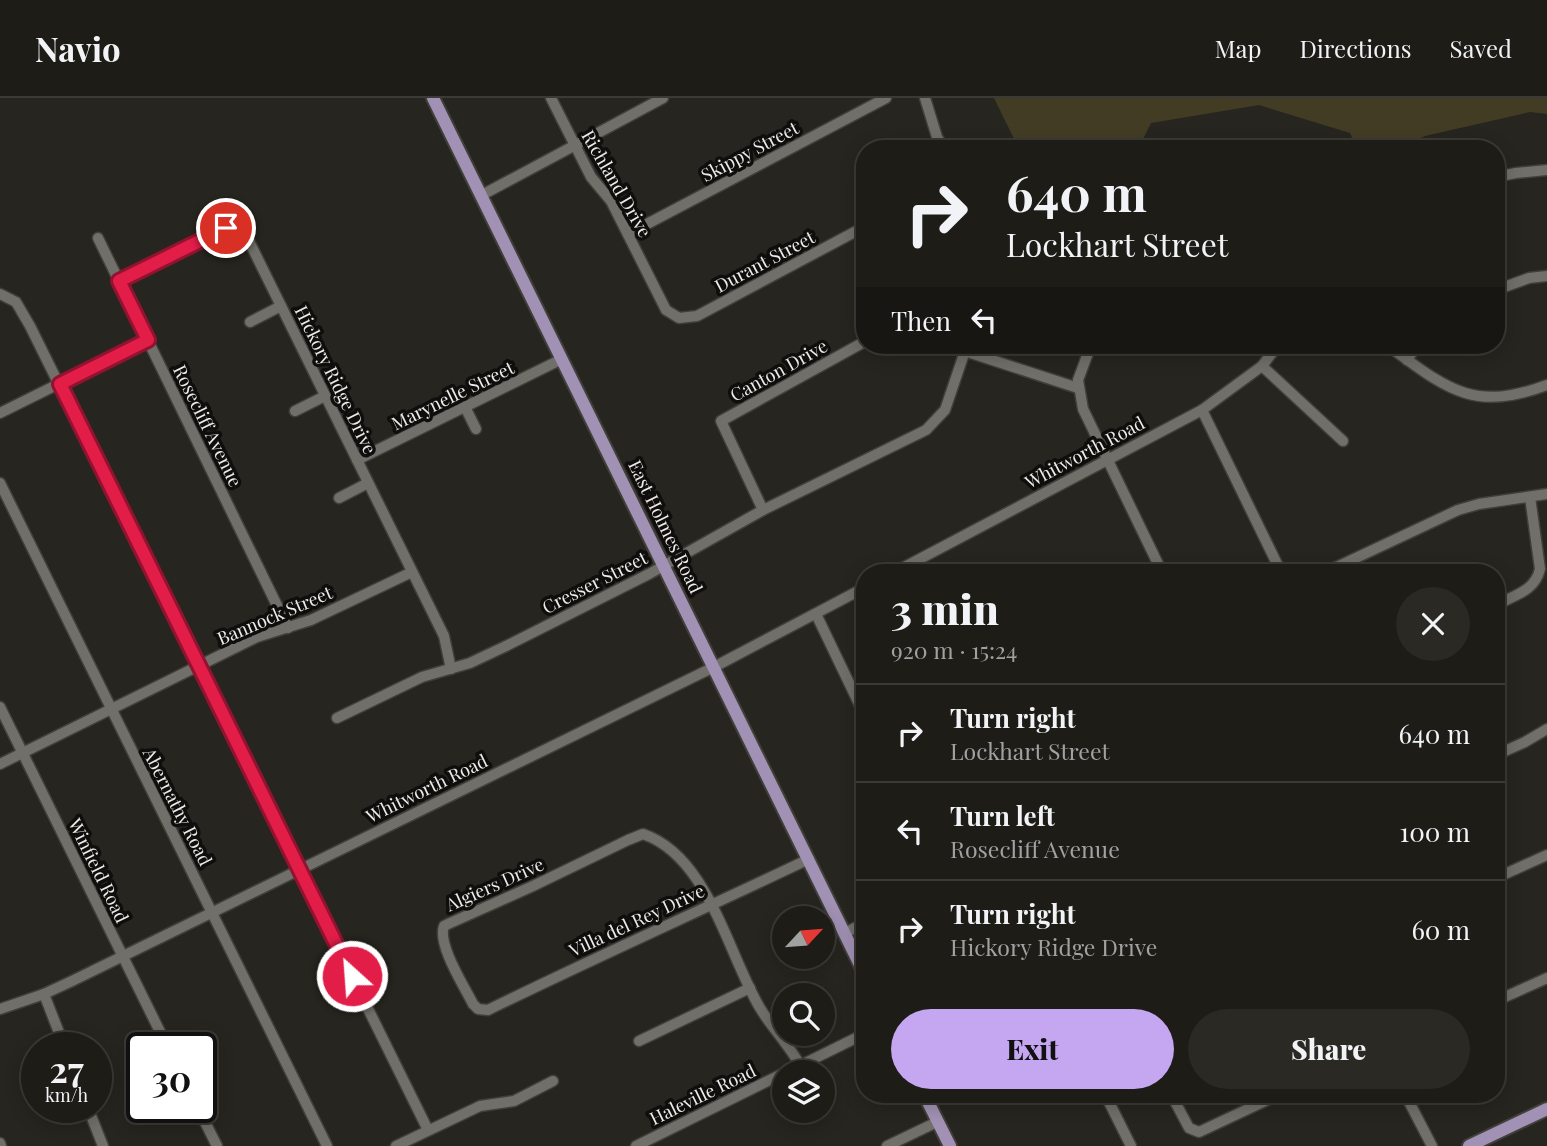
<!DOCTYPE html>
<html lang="en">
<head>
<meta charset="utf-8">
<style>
	:root { --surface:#1d1c17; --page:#2a2924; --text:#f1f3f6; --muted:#a0a1a1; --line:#3b3a36; --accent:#c5a7f1 }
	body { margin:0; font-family:"Playfair Display",serif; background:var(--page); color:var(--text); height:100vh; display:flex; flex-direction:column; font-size:26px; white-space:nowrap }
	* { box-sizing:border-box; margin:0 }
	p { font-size:23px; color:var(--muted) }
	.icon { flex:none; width:38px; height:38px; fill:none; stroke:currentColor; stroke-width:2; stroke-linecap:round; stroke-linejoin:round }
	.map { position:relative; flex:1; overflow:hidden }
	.details { position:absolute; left:856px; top:466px; width:649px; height:539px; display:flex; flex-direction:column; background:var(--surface); border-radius:28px; box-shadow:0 4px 18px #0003,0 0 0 2px var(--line) }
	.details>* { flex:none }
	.top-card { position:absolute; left:856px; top:42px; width:649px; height:214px; border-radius:28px; box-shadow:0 4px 18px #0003,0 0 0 2px var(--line); background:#1d1c17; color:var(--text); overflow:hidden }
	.needle { width:46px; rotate:64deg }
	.tools { position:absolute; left:772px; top:808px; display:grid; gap:14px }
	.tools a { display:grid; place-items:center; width:63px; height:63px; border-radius:50%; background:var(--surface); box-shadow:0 4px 18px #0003,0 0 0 2px var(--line); font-size:35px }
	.speed { position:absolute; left:21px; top:934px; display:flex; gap:14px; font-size:35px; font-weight:700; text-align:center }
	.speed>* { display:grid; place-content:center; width:91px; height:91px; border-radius:50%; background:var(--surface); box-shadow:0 4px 18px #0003,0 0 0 2px var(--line); line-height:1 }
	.speed small { font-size:18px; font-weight:400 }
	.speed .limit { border:4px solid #111; border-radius:10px; background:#fff; color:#111 }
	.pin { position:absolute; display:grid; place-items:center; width:60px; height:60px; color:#fff; margin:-30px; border:4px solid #fff; border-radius:50%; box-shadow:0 2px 7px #0007 }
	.me { position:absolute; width:77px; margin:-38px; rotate:334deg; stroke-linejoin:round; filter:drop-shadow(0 0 5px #0008) }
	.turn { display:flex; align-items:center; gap:24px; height:147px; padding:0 35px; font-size:32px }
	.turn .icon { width:91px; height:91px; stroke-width:2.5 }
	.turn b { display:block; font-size:49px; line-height:60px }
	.then { display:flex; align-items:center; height:66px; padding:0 35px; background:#0003; gap:14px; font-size:26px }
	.round { display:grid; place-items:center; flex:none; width:74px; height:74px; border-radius:37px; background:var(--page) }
	.summary { display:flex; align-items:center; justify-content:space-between; height:119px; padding:0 35px }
	h1 { font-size:42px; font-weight:800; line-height:52px }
	.action { display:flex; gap:14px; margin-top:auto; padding:14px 35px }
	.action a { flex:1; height:80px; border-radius:42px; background:var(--accent); color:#111; font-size:28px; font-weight:800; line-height:80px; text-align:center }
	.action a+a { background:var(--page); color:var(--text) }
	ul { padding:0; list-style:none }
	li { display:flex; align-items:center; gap:21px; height:98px; padding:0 35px; border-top:2px solid var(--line) }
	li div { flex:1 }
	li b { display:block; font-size:26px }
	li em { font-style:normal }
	header { display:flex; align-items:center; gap:42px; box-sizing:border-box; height:98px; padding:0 35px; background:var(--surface); border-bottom:2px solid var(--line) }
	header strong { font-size:33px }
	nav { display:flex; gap:38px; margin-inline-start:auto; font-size:24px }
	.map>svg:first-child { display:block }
	.green { fill:#433c25 }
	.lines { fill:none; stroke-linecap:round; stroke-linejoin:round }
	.minor-casing { stroke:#413f3a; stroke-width:13 }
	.major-casing { stroke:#413f3a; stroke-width:16 }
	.minor { stroke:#716f69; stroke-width:10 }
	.major { stroke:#a191b4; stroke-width:12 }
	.route-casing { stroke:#92132f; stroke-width:18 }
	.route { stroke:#e11d48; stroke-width:12 }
	.labels { text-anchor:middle; stroke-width:7; stroke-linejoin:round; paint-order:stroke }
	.street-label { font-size:18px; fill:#edece8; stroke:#0f0e0c }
</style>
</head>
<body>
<header>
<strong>Navio</strong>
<nav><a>Map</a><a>Directions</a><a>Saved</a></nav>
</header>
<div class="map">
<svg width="1547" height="1048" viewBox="0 0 1547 1048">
	<rect width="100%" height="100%" fill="#27251f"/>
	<path class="green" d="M994 0H1547V16L1530 14 1425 38 1398 51H1357L1350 35 1259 7 1151 25 1138 51H1019Z"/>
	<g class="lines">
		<g class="minor-casing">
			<g id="minor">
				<path d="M551 0 591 79 611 103 666 212 679 220 697 218 864 129"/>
				<path d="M925 0 937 39 944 51"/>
				<path d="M1496 79 1516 75 1547 72"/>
				<path d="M482 97 663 0"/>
				<path d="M628 136 886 0"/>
				<path d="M98 140 288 530"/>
				<path d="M119 182 226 130H237L246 137 444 538 451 571"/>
				<path d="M1496 192 1529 180 1547 178"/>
				<path d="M0 196 16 204 30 228 428 1032"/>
				<path d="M250 224 281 208"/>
				<path d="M946 247 1078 290"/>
				<path d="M1091 247 1078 282 1083 311 1162 474"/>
				<path d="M1387 247C1446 290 1472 315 1547 287"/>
				<path d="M1407 262 1417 247"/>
				<path d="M1262 268 1343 343"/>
				<path d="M465 309 476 331"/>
				<path d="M1202 312 1281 474"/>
				<path d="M295 313 325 298"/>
				<path d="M0 315 147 242"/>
				<path d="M357 362 562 261"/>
				<path d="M0 385 327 1048"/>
				<path d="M339 400 368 385"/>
				<path d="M763 412 721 323 864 244"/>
				<path d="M895 474 1202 312 1262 268 1278 247"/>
				<path d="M1326 474 1458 412 1479 406 1547 396"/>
				<path d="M1496 507C1515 497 1535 493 1540 471L1530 399"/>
				<path d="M816 516 864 616"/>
				<path d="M0 609 168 950"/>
				<path d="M337 620 422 579 470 565 506 548 649 476 763 412 926 332 945 312 967 247"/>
				<path d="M1496 657 1525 644 1547 631"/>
				<path d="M0 666 257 539 311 522 412 474"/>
				<path d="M1496 780 1547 757"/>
				<path d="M845 835 864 825"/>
				<path d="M44 896 65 950"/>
				<path d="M1496 903 1547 880"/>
				<path d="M0 911 44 896 72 883 714 569 864 490"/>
				<path d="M639 943 750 890"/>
				<path d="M800 967C789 947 772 930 760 910 728 856 708 758 643 736L628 742 533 788 448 826 444 828C437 846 464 888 473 906L478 911 488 912C594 860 702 812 809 761"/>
				<path d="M785 975 864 936"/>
				<path d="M1105 996 1131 1048"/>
				<path d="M1171 996 1189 1030 1199 1034 1280 996"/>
				<path d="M1405 996 1432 1048"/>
				<path d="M88 1010 103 1048"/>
				<path d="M198 1010 217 1048"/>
				<path d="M0 1045 1 1048"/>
				<path d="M396 1048 480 1008 514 1003 553 983"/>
				<path d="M636 1048 784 975"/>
				<path d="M887 1048 937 1024"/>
			</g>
		</g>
		<g class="major-casing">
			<g id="major">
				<path d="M433 0 864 875"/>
				<path d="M924 996 950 1048"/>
				<path d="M1469 1048 1547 1011"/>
			</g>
		</g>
		<use href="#minor" class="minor"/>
		<use href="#major" class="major"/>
	</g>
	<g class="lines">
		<g class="route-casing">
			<path id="route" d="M226 130 119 183 148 242 60 286 352 878"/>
		</g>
		<use href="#route" class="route"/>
	</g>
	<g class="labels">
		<g class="street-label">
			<text transform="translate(750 54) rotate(-28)" y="6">Skippy Street</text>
			<text transform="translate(616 86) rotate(60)" y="6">Richland Drive</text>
			<text transform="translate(765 164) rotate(-28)" y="6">Durant Street</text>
			<text transform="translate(779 273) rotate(-29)" y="6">Canton Drive</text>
			<text transform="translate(335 282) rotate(64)" y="6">Hickory Ridge Drive</text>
			<text transform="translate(453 298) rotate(-26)" y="6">Marynelle Street</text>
			<text transform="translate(207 328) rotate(64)" y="6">Rosecliff Avenue</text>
			<text transform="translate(1085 355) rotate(-28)" y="6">Whitworth Road</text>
			<text transform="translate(665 429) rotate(64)" y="6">East Holmes Road</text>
			<text transform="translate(595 485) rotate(-27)" y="6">Cresser Street</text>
			<text transform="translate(275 518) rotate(-23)" y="6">Bannock Street</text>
			<text transform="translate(427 691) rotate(-26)" y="6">Whitworth Road</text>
			<text transform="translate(177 709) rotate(63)" y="6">Abernathy Road</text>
			<text transform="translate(98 773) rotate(64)" y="6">Winfield Road</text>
			<text transform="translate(495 787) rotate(-24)" y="6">Algiers Drive</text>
			<text transform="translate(637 823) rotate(-25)" y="6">Villa del Rey Drive</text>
			<text transform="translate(703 997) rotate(-26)" y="6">Haleville Road</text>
		</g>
	</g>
</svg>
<div class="tools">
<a><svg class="needle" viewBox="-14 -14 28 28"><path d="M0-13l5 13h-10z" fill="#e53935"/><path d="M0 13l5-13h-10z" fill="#a0a1a1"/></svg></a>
<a><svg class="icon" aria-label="search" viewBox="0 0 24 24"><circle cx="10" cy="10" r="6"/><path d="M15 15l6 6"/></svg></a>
<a><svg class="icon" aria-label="layers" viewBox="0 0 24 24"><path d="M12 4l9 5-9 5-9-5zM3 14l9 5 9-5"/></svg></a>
</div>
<div class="speed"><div>27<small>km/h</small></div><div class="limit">30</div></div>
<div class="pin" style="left:226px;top:130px;background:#d93025"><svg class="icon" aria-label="arrive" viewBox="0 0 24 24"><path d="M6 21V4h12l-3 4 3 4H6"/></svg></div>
<svg class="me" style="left:352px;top:878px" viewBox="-20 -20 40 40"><circle r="17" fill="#e11d48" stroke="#fff" stroke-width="3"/><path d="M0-11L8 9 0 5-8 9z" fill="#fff"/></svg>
<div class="top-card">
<div class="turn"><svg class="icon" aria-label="right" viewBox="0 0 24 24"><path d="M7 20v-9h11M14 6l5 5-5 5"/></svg><div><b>640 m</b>Lockhart Street</div></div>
<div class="then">Then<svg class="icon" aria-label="left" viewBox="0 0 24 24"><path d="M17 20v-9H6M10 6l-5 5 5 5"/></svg></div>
</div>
<section class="details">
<div class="summary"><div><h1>3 min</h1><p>920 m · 15:24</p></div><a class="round"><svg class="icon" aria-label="close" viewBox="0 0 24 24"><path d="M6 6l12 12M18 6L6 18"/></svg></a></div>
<ul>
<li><svg class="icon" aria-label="right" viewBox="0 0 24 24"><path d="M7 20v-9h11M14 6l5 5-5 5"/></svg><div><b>Turn right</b><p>Lockhart Street</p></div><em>640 m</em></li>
<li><svg class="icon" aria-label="left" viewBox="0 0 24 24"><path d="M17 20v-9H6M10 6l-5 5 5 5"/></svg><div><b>Turn left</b><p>Rosecliff Avenue</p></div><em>100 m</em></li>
<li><svg class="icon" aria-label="right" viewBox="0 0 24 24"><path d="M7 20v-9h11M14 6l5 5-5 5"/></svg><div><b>Turn right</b><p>Hickory Ridge Drive</p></div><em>60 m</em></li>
</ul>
<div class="action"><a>Exit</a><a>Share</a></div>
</section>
</div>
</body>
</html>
